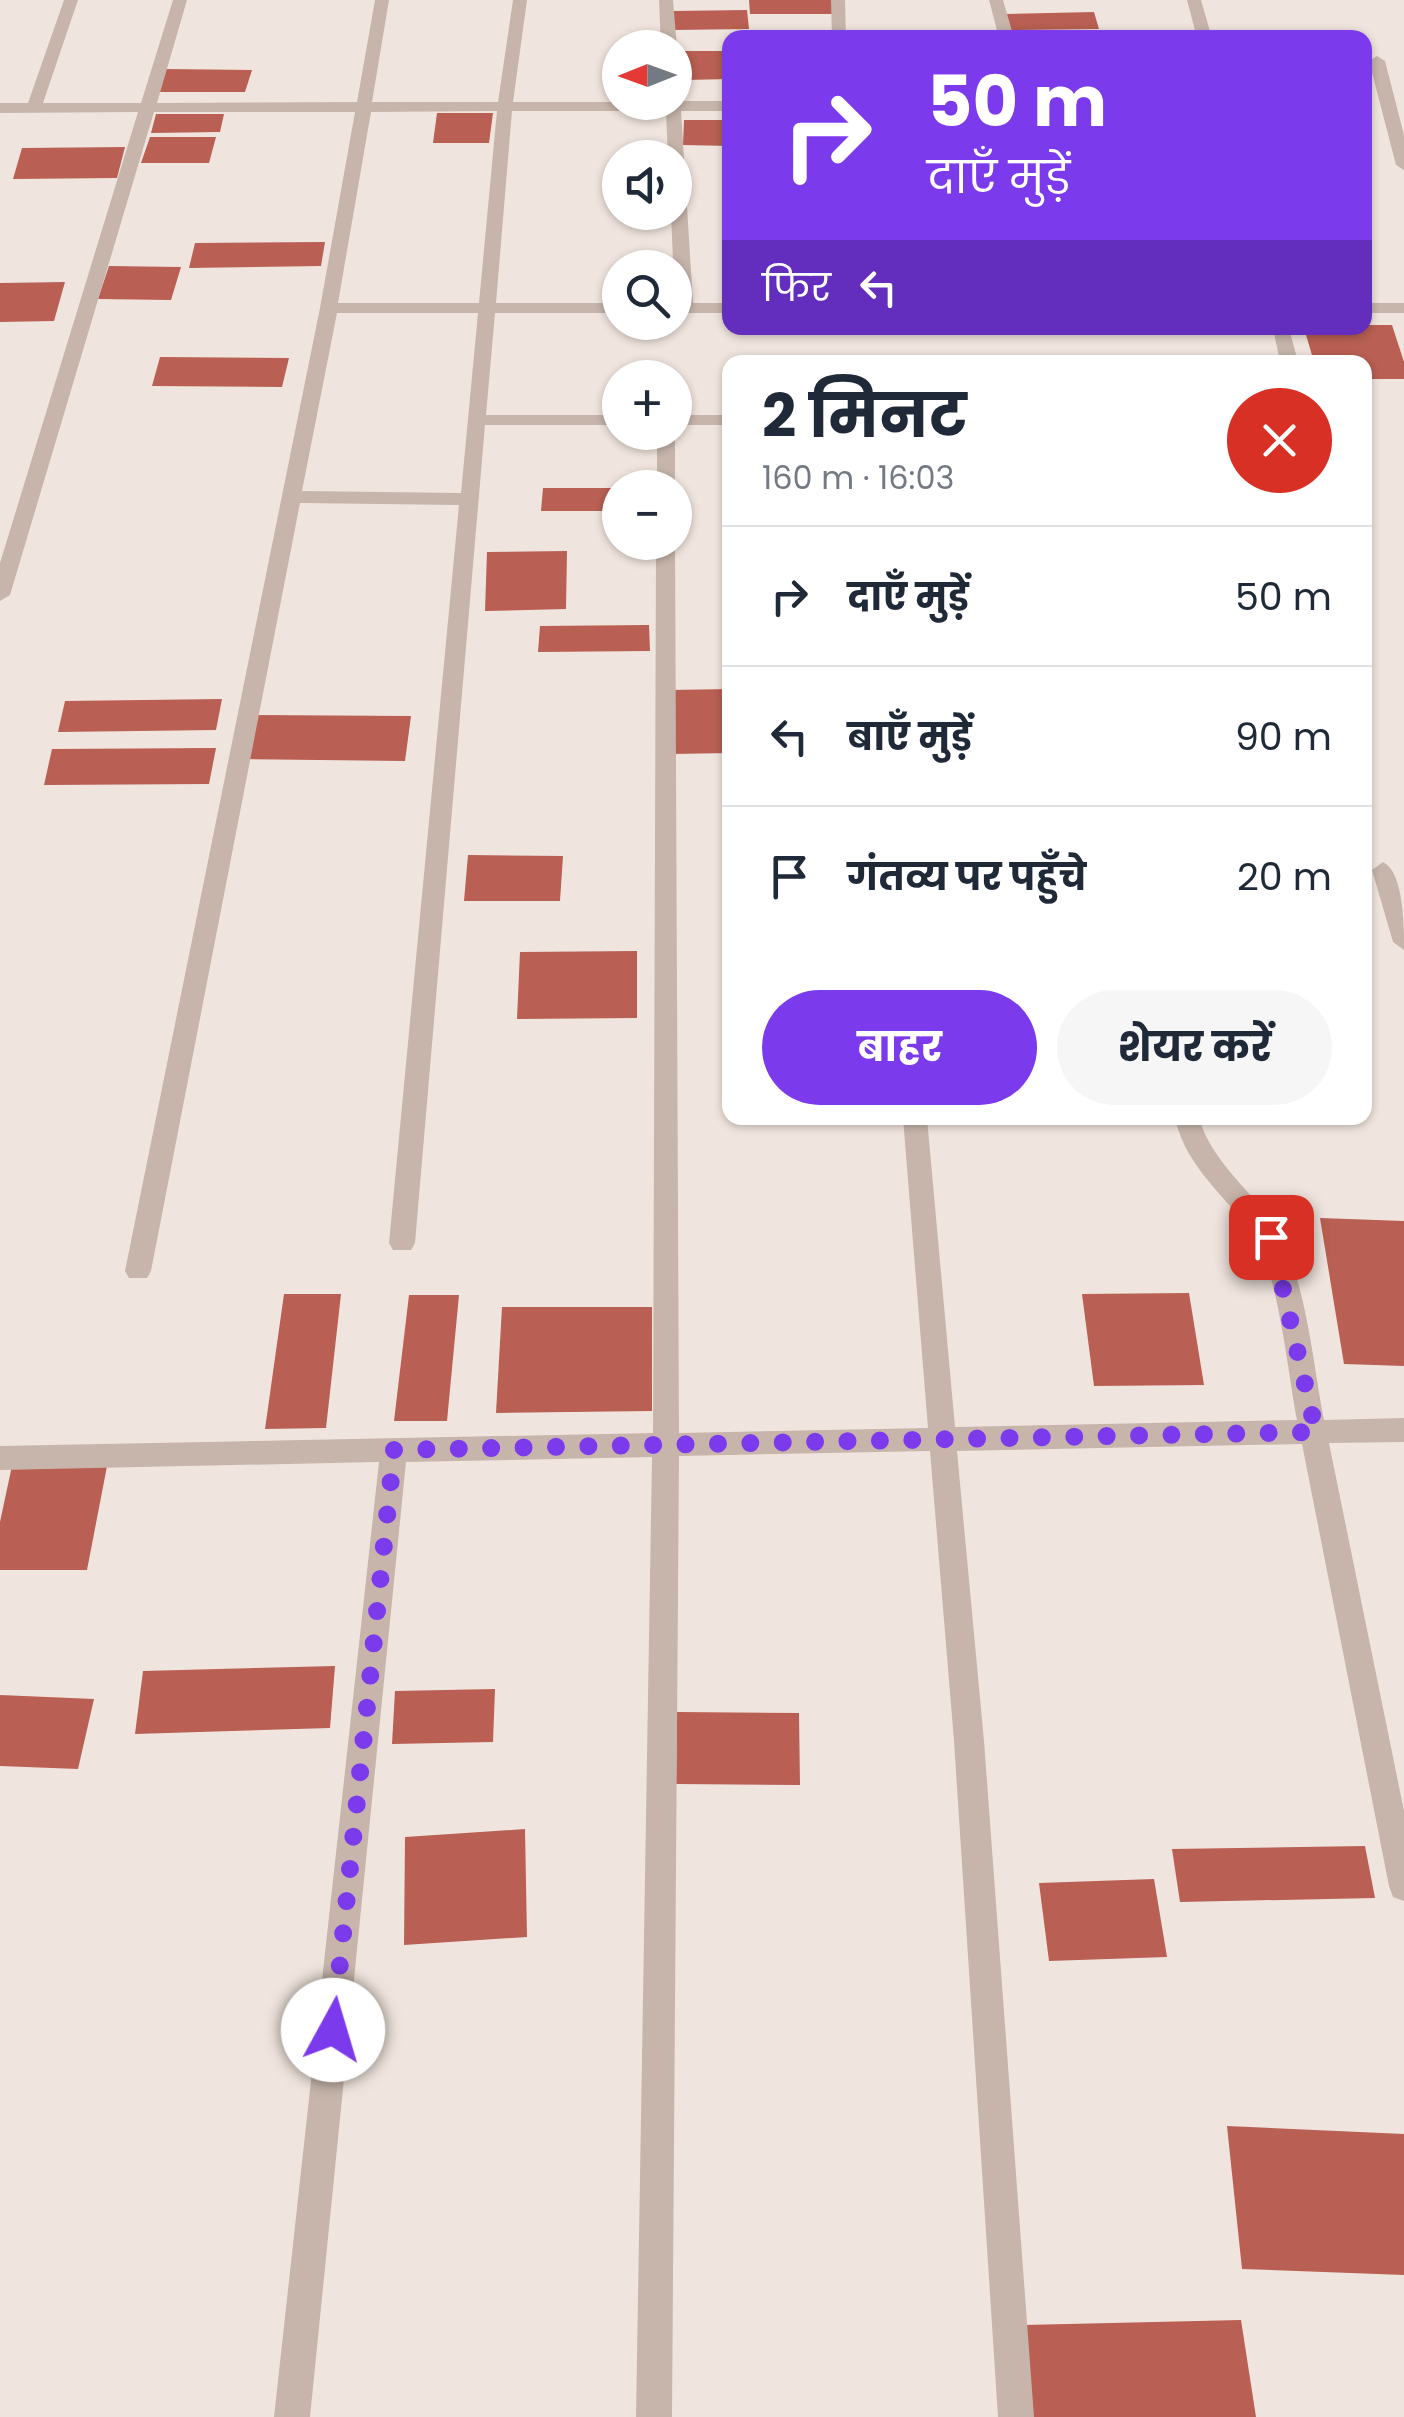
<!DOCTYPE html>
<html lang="hi">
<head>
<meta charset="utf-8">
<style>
	:root { --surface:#fff; --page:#f6f6f7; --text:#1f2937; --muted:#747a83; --line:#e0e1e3; --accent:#7c3aed }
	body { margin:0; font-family:Poppins,"Noto Sans Devanagari",sans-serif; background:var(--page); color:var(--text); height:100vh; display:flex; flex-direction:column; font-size:38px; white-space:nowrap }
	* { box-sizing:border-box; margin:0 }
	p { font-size:32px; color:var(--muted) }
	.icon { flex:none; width:55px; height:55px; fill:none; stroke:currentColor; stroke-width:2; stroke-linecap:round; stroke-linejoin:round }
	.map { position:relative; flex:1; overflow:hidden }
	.panel { position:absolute; left:722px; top:355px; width:650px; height:770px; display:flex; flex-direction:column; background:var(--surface); border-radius:20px; box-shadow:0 2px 8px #0004 }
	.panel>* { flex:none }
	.hud { position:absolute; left:722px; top:30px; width:650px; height:305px; border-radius:20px; box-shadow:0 2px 8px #0004; background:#7c3aed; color:#fff; overflow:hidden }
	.needle { width:65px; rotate:269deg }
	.tools { position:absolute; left:602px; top:30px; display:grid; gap:20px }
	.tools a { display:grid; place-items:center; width:90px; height:90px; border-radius:50%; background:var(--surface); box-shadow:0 2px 8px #0004; font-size:50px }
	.pin { position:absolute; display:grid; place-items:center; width:85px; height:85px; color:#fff; margin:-42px; border-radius:20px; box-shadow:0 5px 15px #0006 }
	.me { position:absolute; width:110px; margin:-55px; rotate:6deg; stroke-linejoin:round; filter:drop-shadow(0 0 8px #0008) }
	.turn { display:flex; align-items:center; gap:35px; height:210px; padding:0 40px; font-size:45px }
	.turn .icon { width:130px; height:130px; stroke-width:2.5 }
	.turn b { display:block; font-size:70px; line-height:85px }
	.then { display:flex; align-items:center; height:95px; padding:0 40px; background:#0003; gap:20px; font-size:38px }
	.round { display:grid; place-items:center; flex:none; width:105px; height:105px; border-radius:52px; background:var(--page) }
	.summary { display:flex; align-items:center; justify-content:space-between; height:170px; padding:0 40px }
	h1 { font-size:60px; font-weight:700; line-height:75px }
	.button { display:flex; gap:20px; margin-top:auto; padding:20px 40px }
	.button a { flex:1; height:115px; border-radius:60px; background:var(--accent); color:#fff; font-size:40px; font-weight:700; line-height:115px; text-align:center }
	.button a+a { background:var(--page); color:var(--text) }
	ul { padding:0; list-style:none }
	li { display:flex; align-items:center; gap:30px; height:140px; padding:0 40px; border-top:2px solid var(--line) }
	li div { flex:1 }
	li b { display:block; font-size:38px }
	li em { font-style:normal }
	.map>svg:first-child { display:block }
	.building { fill:#b95f53 }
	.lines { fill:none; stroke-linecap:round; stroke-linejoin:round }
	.street { fill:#c7b5ab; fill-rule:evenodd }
	.route { stroke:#7c3aed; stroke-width:18; stroke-dasharray:0 32.4 }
</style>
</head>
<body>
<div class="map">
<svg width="1404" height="2417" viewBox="0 0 1404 2417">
	<rect width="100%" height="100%" fill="#f0e5de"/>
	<g class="building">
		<path d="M749 0H832L834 14H750Z"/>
		<path d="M747 10 749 29 673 30 672 11Z"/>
		<path d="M1094 12 1099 29 1009 30 1005 14Z"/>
		<path d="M684 51H730V79L685 80Z"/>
		<path d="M165 69 252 70 245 92H157Z"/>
		<path d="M437 113H493L489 143H433Z"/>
		<path d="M156 114H224L220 132 151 133Z"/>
		<path d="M684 120H730V146L683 145Z"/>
		<path d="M150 137H216L209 163H141Z"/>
		<path d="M125 147 117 178 13 179 22 148Z"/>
		<path d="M325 242 321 266 189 268 195 243Z"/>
		<path d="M109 266 181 267 171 300 98 299Z"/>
		<path d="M65 282 54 321 0 322V283Z"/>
		<path d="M1365 325H1392L1404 362V379H1365V362H1314L1304 328Z"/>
		<path d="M160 357 289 358 282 387 152 386Z"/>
		<path d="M543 488H620V511H541Z"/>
		<path d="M567 551 566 609 485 611 487 552Z"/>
		<path d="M649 625 650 651 538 652 540 626Z"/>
		<path d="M730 689V753L672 754 671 690Z"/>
		<path d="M222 699 216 730 58 732 65 701Z"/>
		<path d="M251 715 411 716 405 761 243 759Z"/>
		<path d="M216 748 209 784 44 785 52 749Z"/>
		<path d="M468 855 563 856 560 901H464Z"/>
		<path d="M637 951V1018L517 1019 520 952Z"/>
		<path d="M1320 1218 1404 1221V1366L1344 1364Z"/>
		<path d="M1189 1293 1204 1385 1094 1386 1082 1294Z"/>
		<path d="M284 1294H341L326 1428 265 1429Z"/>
		<path d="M409 1295H459L447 1421H394Z"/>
		<path d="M502 1307H652V1411L496 1413Z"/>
		<path d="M13 1461H108L87 1570H0V1522Z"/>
		<path d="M335 1666 330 1728 135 1734 143 1671Z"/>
		<path d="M495 1689 493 1742 392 1744 395 1691Z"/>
		<path d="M0 1695 94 1699 78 1769 0 1766Z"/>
		<path d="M677 1712 799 1713 800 1785 676 1784Z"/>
		<path d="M525 1829 527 1937 404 1945 405 1837Z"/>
		<path d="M1365 1846 1375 1898 1180 1902 1172 1849Z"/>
		<path d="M1154 1879 1167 1957 1049 1961 1039 1883Z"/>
		<path d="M1227 2126 1404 2134V2275L1242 2269Z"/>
		<path d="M1241 2320 1256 2417H1033L1024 2325Z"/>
	</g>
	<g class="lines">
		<g class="street">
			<path d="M64 0H78L43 103H141L173 0H187L157 103 357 102 375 0H389L372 102H498L513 0H527L513 102H675V98L680 101H730V111H681L693 303H730V313H675L671 212H675V158H668L666 111H512L496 303H620V313H495L486 415H620V425H485L415 1243 411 1250H393L389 1243 459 505 300 503 151 1271 147 1278H129L125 1271 320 308 355 112H154L10 595 0 601V563L138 112 0 113V103H28ZM497 111 479 303H338L371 112ZM337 313H478L461 493 302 491Z"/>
			<path d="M659 0H673L677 48 675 50 661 48Z"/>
			<path d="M831 0H845L846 38H832Z"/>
			<path d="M989 0H1003L1014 38H999Z"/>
			<path d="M1187 0H1201L1212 38H1197Z"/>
			<path d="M1377 56 1385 61 1404 135V170L1396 165 1369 61Z"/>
			<rect x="1365" y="303" width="39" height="10"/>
			<path d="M1273 328H1289L1298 362H1280Z"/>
			<rect x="675" y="415" width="55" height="10"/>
			<path d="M657 432H675V489L657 488Z"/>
			<path d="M675 541 679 1433 928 1428 903 1118H927L955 1427 1297 1420C1289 1378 1278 1279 1259 1246 1233 1199 1187 1173 1175 1118H1199C1214 1168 1258 1193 1281 1238 1307 1288 1313 1364 1324 1420L1404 1418V1442L1329 1443 1404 1811V1901L1393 1897 1389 1886 1302 1444 957 1451 984 1741 1034 2417H998L954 1741 930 1451 679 1456 672 2417H636L652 1457 406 1462 310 2417H274L379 1462 0 1470V1446L653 1433 656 542Z"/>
			<path d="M1383 862C1404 872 1404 927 1404 950L1393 942 1372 870Z"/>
		</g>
	</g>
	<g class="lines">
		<path class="route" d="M333 2030 394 1450 1316 1432 1271 1237"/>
	</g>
</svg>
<div class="tools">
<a><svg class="needle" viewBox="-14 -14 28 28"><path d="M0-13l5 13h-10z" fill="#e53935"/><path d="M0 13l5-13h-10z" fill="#747a83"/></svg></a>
<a><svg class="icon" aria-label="sound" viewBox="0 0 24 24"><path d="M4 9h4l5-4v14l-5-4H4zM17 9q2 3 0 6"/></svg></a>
<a><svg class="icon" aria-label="search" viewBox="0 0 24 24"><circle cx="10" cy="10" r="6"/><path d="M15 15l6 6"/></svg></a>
<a>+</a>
<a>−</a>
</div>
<div class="pin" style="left:1271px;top:1237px;background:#d93025"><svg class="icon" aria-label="arrive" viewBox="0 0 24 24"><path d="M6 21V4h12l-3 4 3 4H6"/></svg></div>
<svg class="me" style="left:333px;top:2030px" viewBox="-20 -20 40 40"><circle r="19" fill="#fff"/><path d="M0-13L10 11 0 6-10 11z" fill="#7c3aed"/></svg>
<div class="hud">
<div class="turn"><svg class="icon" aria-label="right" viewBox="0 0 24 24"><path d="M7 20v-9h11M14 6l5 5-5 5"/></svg><div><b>50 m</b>दाएँ मुड़ें</div></div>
<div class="then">फिर<svg class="icon" aria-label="left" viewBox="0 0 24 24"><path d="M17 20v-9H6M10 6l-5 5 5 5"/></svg></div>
</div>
<section class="panel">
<div class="summary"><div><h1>2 मिनट</h1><p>160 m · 16:03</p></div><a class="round" style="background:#d93025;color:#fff"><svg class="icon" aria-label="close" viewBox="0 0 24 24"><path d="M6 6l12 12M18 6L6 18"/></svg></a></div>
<ul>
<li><svg class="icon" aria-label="right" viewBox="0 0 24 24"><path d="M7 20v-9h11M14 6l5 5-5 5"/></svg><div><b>दाएँ मुड़ें</b></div><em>50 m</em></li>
<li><svg class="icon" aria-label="left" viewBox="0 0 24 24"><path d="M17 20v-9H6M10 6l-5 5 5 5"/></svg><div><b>बाएँ मुड़ें</b></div><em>90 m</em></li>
<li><svg class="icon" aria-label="arrive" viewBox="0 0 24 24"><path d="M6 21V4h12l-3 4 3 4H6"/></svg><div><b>गंतव्य पर पहुँचे</b></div><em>20 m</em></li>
</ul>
<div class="button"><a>बाहर</a><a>शेयर करें</a></div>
</section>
</div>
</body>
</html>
